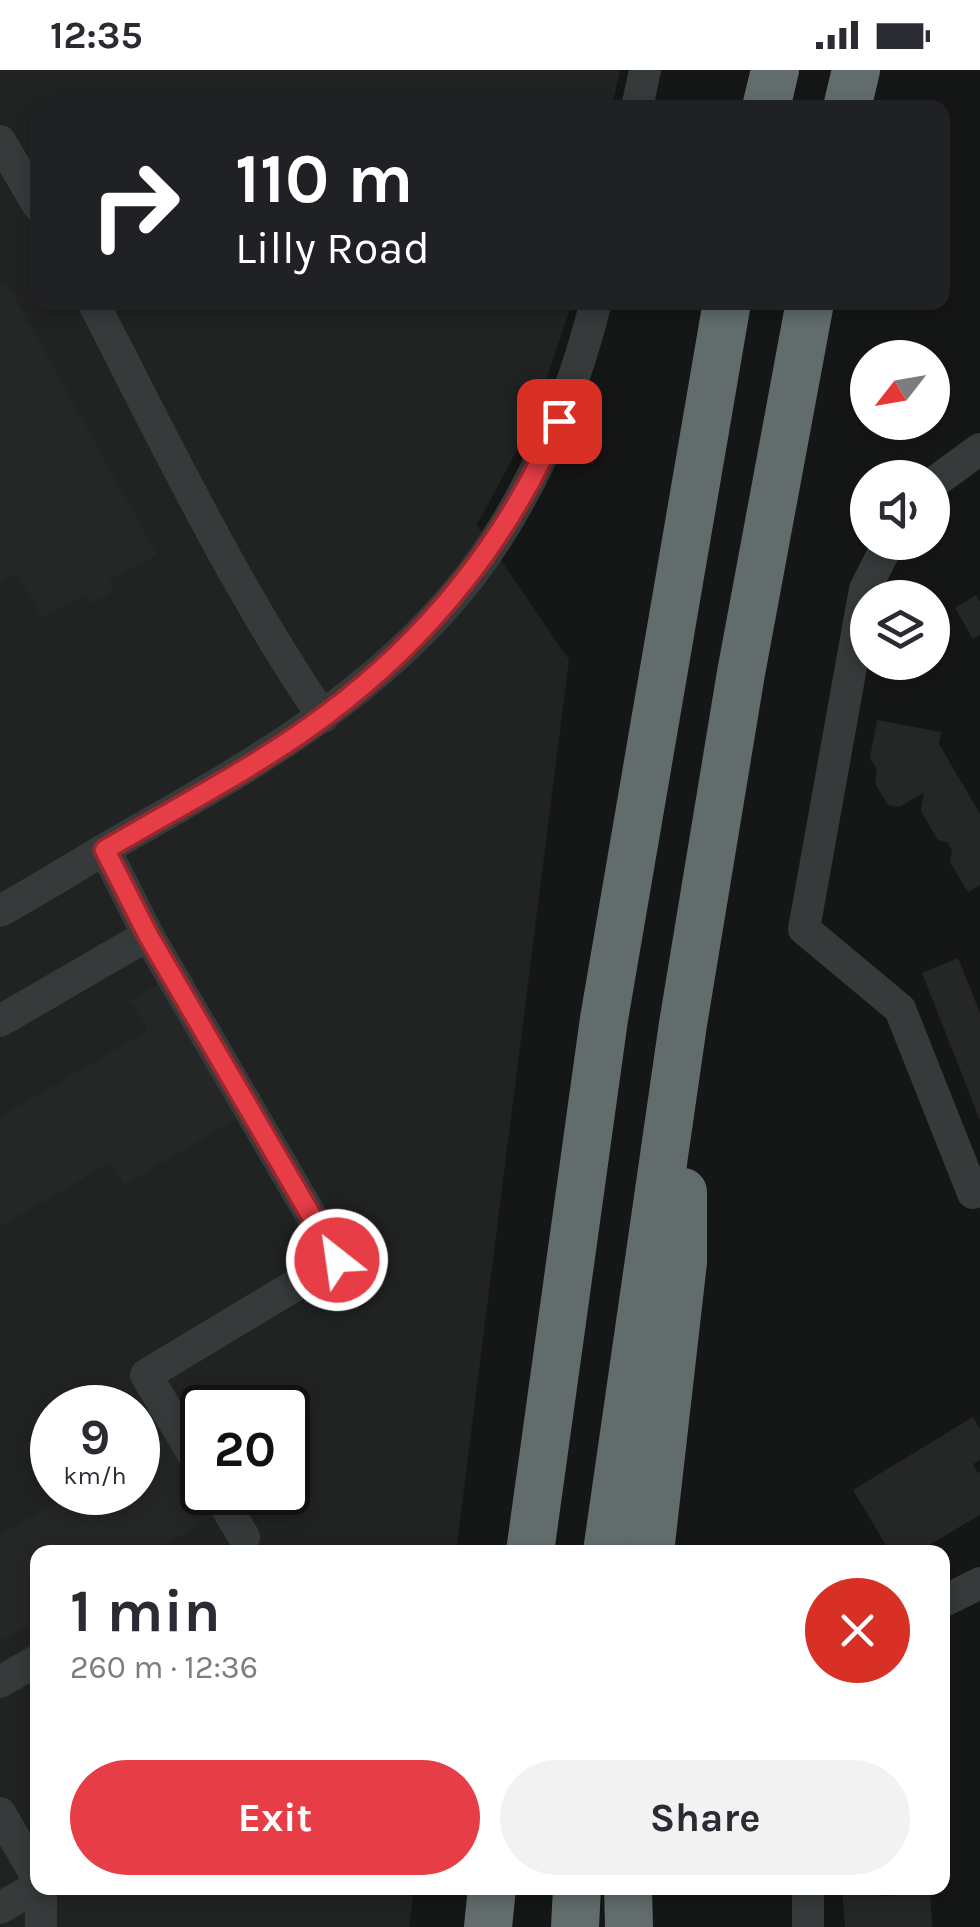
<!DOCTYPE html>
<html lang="en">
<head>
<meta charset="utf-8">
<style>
	:root { --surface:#fff; --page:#f2f2f3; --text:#2b2b33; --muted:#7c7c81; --accent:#e63d46 }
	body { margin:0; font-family:Karla,sans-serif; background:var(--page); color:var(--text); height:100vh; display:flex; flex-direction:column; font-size:38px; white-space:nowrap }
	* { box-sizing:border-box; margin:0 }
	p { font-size:32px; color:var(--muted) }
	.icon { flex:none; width:55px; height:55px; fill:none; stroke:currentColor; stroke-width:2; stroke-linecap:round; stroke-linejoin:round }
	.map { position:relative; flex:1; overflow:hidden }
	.side { position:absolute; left:30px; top:1475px; width:920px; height:350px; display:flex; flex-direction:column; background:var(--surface); border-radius:20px; box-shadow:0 5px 15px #0003 }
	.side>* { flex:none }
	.hud { position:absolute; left:30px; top:30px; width:920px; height:210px; border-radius:20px; box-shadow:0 5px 15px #0003; background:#202124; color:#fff; overflow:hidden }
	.needle { width:65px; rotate:239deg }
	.tools { position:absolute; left:850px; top:270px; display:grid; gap:20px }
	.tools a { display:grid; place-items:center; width:100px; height:100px; border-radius:50%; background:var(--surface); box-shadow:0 5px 15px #0003; font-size:50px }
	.speed { position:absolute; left:30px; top:1315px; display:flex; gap:20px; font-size:50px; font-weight:700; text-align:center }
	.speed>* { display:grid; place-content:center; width:130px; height:130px; border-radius:50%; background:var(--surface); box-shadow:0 5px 15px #0003; line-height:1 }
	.speed small { font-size:25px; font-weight:400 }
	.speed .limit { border:5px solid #111; border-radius:15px; background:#fff; color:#111 }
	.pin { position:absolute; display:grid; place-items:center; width:85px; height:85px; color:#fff; margin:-42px; border-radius:20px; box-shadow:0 5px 15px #0006 }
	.me { position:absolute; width:110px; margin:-55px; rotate:330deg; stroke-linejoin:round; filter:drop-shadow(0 0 8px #0008) }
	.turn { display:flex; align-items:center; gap:35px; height:210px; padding:0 40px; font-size:45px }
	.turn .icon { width:130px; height:130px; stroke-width:2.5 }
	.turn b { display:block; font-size:70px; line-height:85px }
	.round { display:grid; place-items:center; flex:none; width:105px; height:105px; border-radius:52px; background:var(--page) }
	.summary { display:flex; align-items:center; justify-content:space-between; height:170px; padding:0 40px }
	h1 { font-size:60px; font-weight:700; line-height:75px }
	.button { display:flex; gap:20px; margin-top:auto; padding:20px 40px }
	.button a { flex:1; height:115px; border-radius:60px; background:var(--accent); color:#fff; font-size:40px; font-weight:700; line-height:115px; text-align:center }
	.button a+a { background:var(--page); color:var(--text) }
	.status { display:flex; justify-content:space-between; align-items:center; height:70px; padding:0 50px; background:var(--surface); direction:ltr }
	.status svg { height:28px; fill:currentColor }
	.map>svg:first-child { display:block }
	.built { fill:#212323; fill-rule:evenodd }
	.building { fill:#252727 }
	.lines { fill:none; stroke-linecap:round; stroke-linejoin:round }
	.minor { stroke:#363a3b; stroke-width:32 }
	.highway { stroke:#626c6c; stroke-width:48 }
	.route-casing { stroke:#96282e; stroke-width:25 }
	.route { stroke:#e63d46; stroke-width:18 }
</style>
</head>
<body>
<div class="status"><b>12:35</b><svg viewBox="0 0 49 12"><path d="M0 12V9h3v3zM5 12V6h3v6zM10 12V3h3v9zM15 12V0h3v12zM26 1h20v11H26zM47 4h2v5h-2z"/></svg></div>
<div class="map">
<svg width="980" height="1857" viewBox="0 0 980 1857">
	<rect width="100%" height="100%" fill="#151616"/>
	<path class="built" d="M0 0H620L612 37 38 38V232L572 233 533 350 477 455 569 590 456 1482H38V1818H414L409 1857H0ZM52 1338H138V1422H52ZM202 1338H288V1422H202Z"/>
	<g class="building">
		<path d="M6 211 157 485 109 511 114 521 92 534 87 524 42 548 17 503 0 513V214Z"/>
		<path d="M976 525 980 532V565L973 569 955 538Z"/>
		<path d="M877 650 941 662 939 674 980 744V815L968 822 950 792 952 780 947 772 938 770 921 741 924 722 899 737 888 735 875 713 877 699 870 688Z"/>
		<path d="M958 888 980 943V1050L922 903Z"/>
		<path d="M159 914 238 1048 124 1115 111 1092 0 1157V1047L148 960 130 930Z"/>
		<path d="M973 1347 980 1359V1390L973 1394 978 1403 980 1402V1445L917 1482H890L853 1420Z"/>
		<path d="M168 1367 214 1446 152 1482H38V1550L0 1571V1465L73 1422H138V1385Z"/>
		<path d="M842 1818H878L879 1826 899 1825V1818H930L932 1857H845Z"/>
	</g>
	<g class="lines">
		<g class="minor">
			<path d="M637 38 645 0"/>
			<path d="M0 71 38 135"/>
			<path d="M93 232C164 370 236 520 323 647"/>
			<path d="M932 414 980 379"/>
			<path d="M889 472 865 519 804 859 900 939 973 1123"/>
			<path d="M105 780 148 865"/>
			<path d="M0 841C40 819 78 795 117 772 246 699 379 625 471 505 533 423 571 331 596 232"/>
			<path d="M0 951 148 865 337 1190 146 1305 202 1399"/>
			<path d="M217 1422 244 1467"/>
			<path d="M942 1532 980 1513"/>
			<path d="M0 1612 38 1590"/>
			<path d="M0 1743 38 1809"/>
			<path d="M41 1818V1857"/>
			<path d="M808 1818V1857"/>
			<path d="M0 1838 38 1816"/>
		</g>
		<g class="highway">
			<path d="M766 38 775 0"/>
			<path d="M847 38 856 0"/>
			<path d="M530 1482 604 949 727 232"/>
			<path d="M607 1482 683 954 741 603 810 232"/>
			<path d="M650 1482 683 1192V1122"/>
			<path d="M628 1818 629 1857"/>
			<path d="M488 1857 492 1818"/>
			<path d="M575 1857 577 1818"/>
		</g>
	</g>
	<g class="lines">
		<g class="route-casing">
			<path id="route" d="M337 1190 148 865 105 780C179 736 257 697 326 645 428 569 509 469 559 351"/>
		</g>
		<use href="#route" class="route"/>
	</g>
</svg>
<div class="tools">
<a><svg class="needle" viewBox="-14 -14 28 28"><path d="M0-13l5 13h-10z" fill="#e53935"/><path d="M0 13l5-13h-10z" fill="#7c7c81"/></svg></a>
<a><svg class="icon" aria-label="sound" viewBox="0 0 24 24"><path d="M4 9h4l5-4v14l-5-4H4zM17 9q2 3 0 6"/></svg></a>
<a><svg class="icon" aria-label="layers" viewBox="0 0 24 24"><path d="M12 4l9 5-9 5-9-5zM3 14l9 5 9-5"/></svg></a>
</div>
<div class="speed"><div>9<small>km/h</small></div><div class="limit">20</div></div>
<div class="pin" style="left:559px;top:351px;background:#d93025"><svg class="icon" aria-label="arrive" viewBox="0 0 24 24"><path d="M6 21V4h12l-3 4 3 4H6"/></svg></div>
<svg class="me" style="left:337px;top:1190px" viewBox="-20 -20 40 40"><circle r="17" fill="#e63d46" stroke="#fff" stroke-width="3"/><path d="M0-11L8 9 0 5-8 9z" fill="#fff"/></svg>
<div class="hud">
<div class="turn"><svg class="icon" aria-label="right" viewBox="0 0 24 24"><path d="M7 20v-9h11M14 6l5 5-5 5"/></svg><div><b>110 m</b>Lilly Road</div></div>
</div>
<section class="side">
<div class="summary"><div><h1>1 min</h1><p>260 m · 12:36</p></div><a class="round" style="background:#d93025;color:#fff"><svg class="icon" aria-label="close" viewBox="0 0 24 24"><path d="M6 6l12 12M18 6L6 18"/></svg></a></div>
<div class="button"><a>Exit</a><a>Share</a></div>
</section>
</div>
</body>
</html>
